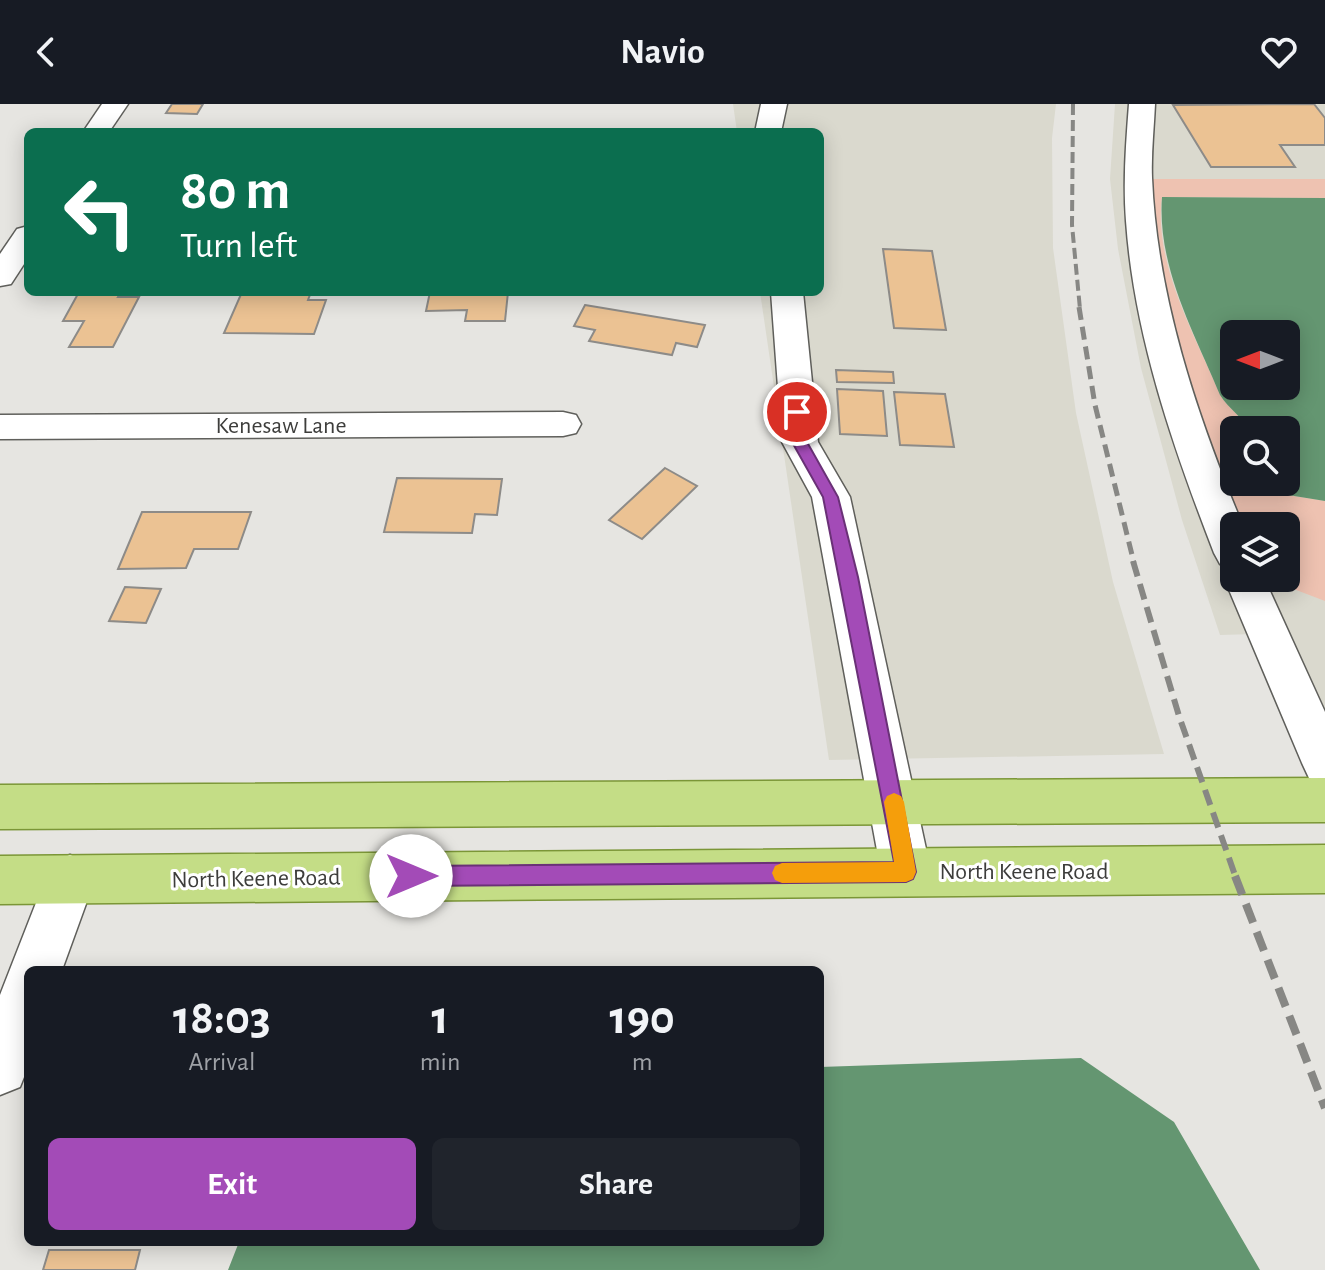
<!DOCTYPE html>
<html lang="en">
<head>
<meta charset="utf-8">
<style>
	:root { --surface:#171b24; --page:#20242c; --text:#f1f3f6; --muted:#9ea1a6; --accent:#a34bb7 }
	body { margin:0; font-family:"Alegreya Sans",sans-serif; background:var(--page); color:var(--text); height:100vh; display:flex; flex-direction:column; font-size:30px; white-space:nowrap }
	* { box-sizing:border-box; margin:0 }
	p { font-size:26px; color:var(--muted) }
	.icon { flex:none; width:44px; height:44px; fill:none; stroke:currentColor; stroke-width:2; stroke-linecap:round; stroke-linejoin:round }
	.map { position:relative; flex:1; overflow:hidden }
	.drawer { position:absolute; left:24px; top:862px; width:800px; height:280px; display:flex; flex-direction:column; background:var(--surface); border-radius:12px; box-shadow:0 4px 20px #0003 }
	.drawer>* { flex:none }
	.top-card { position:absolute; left:24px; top:24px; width:800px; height:168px; border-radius:12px; box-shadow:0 4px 20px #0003; background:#0b6e4f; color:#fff; overflow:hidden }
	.needle { width:52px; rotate:270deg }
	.buttons { position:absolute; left:1220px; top:216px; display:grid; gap:16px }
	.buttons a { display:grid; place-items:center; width:80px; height:80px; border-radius:12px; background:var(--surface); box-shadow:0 4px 20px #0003; font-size:40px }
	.pin { position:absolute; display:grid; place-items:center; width:68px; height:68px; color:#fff; margin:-34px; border:4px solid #fff; border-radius:50%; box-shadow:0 2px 8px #0007 }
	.me { position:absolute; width:88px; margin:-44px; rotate:90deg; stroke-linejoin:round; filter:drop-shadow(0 0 6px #0008) }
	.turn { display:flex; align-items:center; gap:28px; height:168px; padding:0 24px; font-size:36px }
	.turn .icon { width:104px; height:104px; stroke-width:2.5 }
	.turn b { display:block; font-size:56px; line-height:68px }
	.eta { display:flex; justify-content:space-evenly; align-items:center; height:136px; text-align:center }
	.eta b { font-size:48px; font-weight:700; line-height:56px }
	.primary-button { display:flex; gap:16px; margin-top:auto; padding:16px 24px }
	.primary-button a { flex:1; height:92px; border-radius:12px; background:var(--accent); color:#fff; font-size:32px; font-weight:700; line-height:92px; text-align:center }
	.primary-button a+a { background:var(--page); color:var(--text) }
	header { display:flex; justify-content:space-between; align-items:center; height:104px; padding:0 24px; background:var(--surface); font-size:36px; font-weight:700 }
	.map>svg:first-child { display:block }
	.built { fill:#dad9ce; fill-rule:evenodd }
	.green { fill:#eec2b1 }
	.water { fill:#649671; fill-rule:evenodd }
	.building { fill:#ebc293; stroke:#8d8b88; stroke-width:2 }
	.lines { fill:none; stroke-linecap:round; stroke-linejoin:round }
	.minor-casing { stroke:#5f5f5b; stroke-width:3 }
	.major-casing { stroke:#7b9637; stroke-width:3 }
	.minor { fill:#fff; fill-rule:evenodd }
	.major { fill:#c4dd86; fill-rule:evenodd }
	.rail-far3 { stroke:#878784; stroke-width:4; stroke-dasharray:11 5; stroke-linecap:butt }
	.rail-far2 { stroke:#878784; stroke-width:5; stroke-dasharray:13 7; stroke-linecap:butt }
	.rail-far1 { stroke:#878784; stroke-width:6; stroke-dasharray:16 8; stroke-linecap:butt }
	.rail { stroke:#878784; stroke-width:8; stroke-dasharray:20 10; stroke-linecap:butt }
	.route { fill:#a34bb7; stroke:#6a3177; stroke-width:2 }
	.slow { fill:#f59e0b }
	.labels { text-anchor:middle; stroke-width:6; stroke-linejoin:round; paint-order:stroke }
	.street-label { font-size:24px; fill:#3d3d3b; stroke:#fff }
</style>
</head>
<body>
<header><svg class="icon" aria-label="back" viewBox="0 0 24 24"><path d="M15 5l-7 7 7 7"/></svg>Navio<svg class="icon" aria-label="heart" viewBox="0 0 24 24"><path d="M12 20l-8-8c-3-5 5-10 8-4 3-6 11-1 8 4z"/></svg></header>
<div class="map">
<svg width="1325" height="1166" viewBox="0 0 1325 1166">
	<rect width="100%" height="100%" fill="#e6e5e1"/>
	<g class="built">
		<path d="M733 0H1056L1052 34 1053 144 1076 309 1113 478 1164 650 829 656 760 188H820V28H737Z"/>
		<path d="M1115 0H1325V607L1288 529 1220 531 1182 416 1141 264 1118 145 1110 75ZM1234 230H1286V282H1234ZM1234 326H1286V378H1234ZM1234 422H1286V474H1234Z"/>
	</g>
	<path class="green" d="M1144 75H1325V94L1162 93C1153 160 1195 230 1220 291 1229 305 1241 312 1250 326H1234V378H1261L1282 390 1325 397V497L1265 474H1286V422H1238L1196 308 1153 148Z"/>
	<g class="water">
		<path d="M1162 93 1325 94V397L1282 390 1262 380 1286 378V326H1250C1241 312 1229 305 1220 291 1194 228 1157 163 1162 93ZM1234 230H1286V282H1234Z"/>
		<path d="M1081 954 1174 1018 1260 1166H228L239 1138H820V963Z"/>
	</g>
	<g class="building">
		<path d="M172 0H203L197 10 166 9Z"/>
		<path d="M1314 0 1325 14V41H1280L1295 63H1211L1173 1Z"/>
		<path d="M883 145 932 147 946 226 894 224Z"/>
		<path d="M79 188H121L118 193H139L113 243H69L84 217H63Z"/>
		<path d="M242 188H311L308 196H326L314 230 224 229Z"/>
		<path d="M430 188H508L505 217H465L467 206 426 207Z"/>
		<path d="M585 201 705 221 697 243 676 239 672 251 589 237 595 226 574 222Z"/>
		<path d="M836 266 893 268 894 279 837 278Z"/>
		<path d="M837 285 883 287 887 332 840 330Z"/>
		<path d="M894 288 945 290 954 343 900 341Z"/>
		<path d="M665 364 697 382 642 435 609 416Z"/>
		<path d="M397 374 502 375 497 411 475 410 472 429 384 428Z"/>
		<path d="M142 408H251L238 445H194L186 464 118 465Z"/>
		<path d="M125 483 161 485 146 519 109 517Z"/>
		<path d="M49 1146H140L135 1166H43Z"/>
	</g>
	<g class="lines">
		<g class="minor-casing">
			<g id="minor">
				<path d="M102 0H128L109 28H83Z"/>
				<path d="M761 0H787L781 28H755Z"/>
				<path d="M1129 0H1155C1154 24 1151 49 1152 74 1157 193 1197 312 1243 422H1234V474H1264L1325 608V680L1309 674 1302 659 1224 474 1230 463 1220 460 1214 449C1173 343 1134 231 1126 117 1123 77 1126 39 1129 0Z"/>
				<path d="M28 122V154L11 180 0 182V150L17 125Z"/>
				<path d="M771 188H803L818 338 850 393 931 768 924 785 906 792 888 785 881 768 812 393 782 338Z"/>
				<path d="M563 308 576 311 581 320 576 329 563 332 0 335V311Z"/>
				<path d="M70 751 88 758 95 775 62 866H28V963L20 983 0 991V891L52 758Z"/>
			</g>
		</g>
		<g class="major-casing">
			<g id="major">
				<path d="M1325 674V718L0 725V681Z"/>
				<path d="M1325 741V789L0 800V752Z"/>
			</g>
		</g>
		<use href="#minor" class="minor"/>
		<use href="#major" class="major"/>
		<path class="rail-far3" d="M1073 0 1072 121 1080 205"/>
		<path class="rail-far2" d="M1079 203 1095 301 1134 459"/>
		<path class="rail-far1" d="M1133 457 1179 612 1236 774"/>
		<path class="rail" d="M1235 772 1325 1004"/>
	</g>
	<path class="route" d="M797 303 805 308 807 338 838 393 858 473 916 768 913 775 906 778 411 782 403 779 400 772 403 765 411 762 894 758 823 393 792 338 790 308Z"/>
	<path class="slow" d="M894 689 901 692 904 698 916 768 913 775 906 778 782 779 775 776 772 769 775 762 782 759 894 758 884 698 887 692Z"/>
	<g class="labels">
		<g class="street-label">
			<text x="281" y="329">Kenesaw Lane</text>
			<text x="1024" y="775">North Keene Road</text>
			<text transform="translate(256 774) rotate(-1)" y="8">North Keene Road</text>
		</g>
	</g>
</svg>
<div class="buttons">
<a><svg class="needle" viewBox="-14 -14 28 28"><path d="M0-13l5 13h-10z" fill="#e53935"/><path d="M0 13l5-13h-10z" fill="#9ea1a6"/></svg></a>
<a><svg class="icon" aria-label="search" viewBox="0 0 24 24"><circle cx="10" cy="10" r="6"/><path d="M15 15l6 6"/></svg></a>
<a><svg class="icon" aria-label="layers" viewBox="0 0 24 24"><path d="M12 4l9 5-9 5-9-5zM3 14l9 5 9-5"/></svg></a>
</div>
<div class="pin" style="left:797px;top:308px;background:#d93025"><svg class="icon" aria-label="arrive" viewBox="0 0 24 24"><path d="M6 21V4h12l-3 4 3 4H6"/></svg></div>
<svg class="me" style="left:411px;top:772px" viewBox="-20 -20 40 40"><circle r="19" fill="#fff"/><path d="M0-13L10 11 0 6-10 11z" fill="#a34bb7"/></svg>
<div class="top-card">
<div class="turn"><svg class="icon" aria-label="left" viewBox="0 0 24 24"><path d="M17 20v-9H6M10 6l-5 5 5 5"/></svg><div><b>80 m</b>Turn left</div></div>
</div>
<section class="drawer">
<div class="eta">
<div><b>18:03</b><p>Arrival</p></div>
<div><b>1</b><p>min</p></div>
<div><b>190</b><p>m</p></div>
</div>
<div class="primary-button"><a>Exit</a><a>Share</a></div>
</section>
</div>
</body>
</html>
